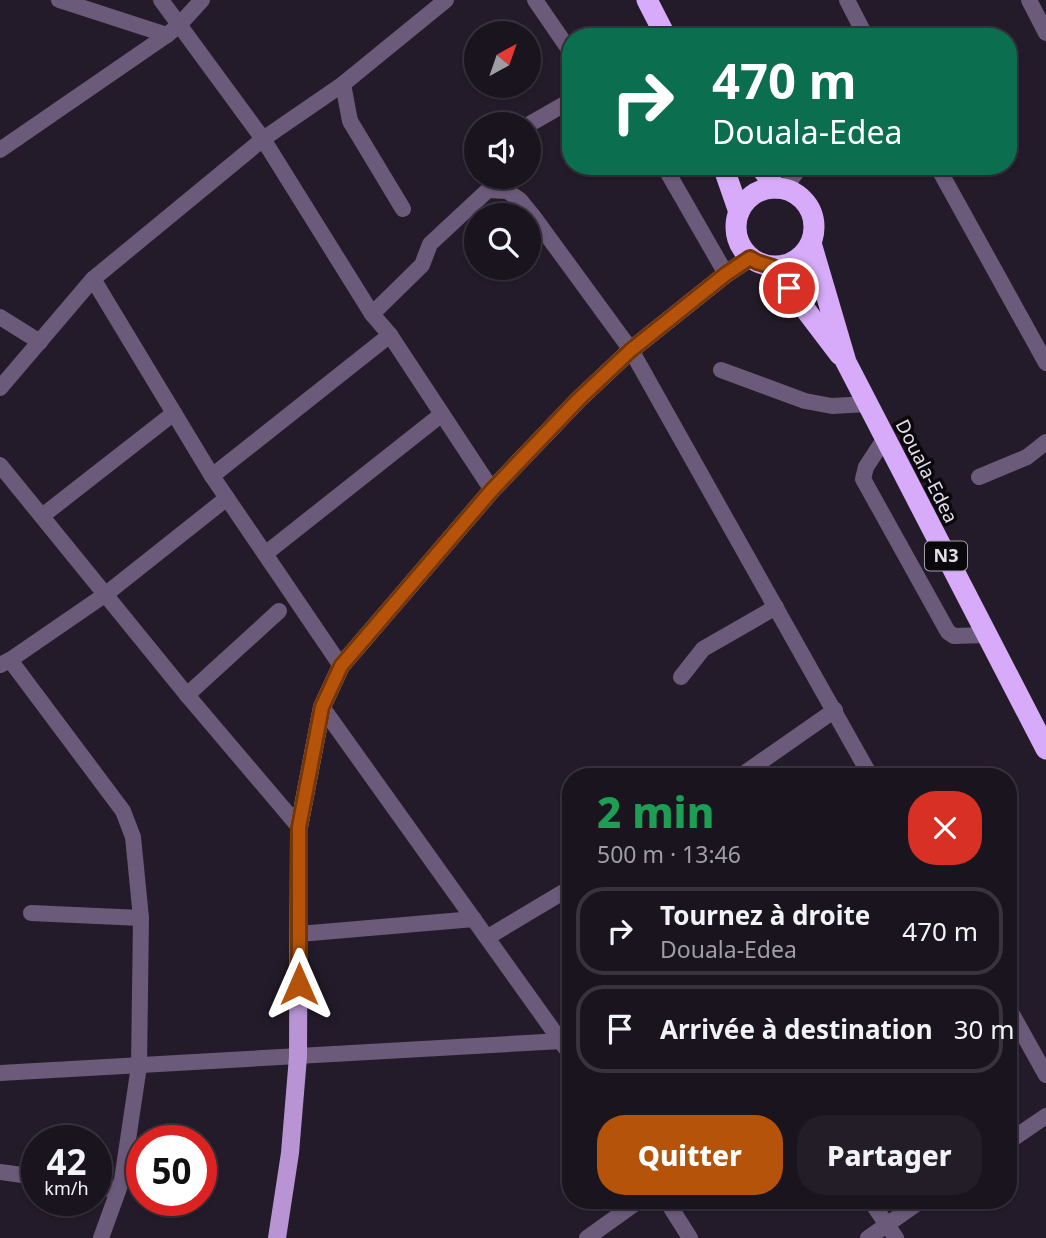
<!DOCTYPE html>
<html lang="fr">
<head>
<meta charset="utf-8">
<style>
	:root { --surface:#1a141f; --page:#231d28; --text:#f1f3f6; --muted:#9f9ea4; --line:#38333d; --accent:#b45309 }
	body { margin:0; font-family:"Noto Sans",sans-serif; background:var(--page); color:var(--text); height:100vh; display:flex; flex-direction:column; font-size:26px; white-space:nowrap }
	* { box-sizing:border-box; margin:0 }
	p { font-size:23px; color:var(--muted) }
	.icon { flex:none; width:38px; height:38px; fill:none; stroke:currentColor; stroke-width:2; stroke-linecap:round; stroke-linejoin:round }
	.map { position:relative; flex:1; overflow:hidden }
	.side { position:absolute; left:562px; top:768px; width:455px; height:441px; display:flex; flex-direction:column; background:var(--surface); border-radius:28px; box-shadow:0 2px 5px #0004,0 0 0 2px var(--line) }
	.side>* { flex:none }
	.hud { position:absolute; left:562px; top:28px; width:455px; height:147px; border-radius:28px; box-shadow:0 2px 5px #0004,0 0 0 2px var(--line); background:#0b6e4f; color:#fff; overflow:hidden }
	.needle { width:46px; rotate:40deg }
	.fabs { position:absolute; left:464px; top:21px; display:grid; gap:14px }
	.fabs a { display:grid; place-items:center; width:77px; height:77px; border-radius:50%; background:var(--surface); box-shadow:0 2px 5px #0004,0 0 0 2px var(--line); font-size:35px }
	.speed { position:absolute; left:21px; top:1125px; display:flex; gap:14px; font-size:35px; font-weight:700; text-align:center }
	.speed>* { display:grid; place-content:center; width:91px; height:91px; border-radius:50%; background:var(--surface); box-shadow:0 2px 5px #0004,0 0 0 2px var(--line); line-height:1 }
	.speed small { font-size:18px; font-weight:400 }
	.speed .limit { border:10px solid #d22; background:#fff; color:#111 }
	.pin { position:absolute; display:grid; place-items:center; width:60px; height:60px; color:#fff; margin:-30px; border:4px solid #fff; border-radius:50%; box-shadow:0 2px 7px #0007 }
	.me { position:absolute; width:77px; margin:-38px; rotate:0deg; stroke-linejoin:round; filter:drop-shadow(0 0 5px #0008) }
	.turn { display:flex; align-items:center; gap:24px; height:147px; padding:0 35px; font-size:32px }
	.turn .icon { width:91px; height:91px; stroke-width:2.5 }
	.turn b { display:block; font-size:49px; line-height:60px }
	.round { display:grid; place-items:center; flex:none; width:74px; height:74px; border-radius:28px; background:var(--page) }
	.overview { display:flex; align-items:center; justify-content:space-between; height:119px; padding:0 35px }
	h1 { font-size:42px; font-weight:800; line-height:52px; color:#1e9e55 }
	.primary-button { display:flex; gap:14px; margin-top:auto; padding:14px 35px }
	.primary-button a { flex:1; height:80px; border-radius:28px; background:var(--accent); color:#fff; font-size:28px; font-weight:800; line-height:80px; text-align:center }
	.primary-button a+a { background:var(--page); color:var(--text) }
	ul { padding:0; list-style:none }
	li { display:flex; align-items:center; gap:21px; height:88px; margin:0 14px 10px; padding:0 21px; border:4px solid var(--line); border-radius:28px }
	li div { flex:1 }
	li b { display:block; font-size:26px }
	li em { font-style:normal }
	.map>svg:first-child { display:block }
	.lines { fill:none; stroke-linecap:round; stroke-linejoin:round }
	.minor { stroke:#6b5a79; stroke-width:16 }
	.major { stroke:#b894d4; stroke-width:18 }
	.highway { stroke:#d7abf9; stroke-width:21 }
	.route-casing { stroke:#753606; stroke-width:18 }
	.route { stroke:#b45309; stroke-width:12 }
	.labels { text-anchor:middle; stroke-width:7; stroke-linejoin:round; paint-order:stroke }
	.shield { fill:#0b080d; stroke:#a39ea7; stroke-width:2 }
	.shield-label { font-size:18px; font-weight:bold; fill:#e4dfe9 }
	.street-label { font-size:19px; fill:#e4dfe9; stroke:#0b080d }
</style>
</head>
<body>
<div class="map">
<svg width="1046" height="1238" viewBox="0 0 1046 1238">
	<rect width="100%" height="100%" fill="#231b29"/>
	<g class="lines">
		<g class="minor">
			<path d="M59 0 167 35"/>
			<path d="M161 0 263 139 372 314 390 335 492 490"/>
			<path d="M535 0 570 51"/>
			<path d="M847 0 866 37"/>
			<path d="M1029 0 1046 33"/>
			<path d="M343 84 350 121 403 209"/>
			<path d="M528 125 570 101"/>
			<path d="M0 150 167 35 179 25 202 0"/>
			<path d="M664 166 726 274"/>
			<path d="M937 166 1046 363"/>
			<path d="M784 189 801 166"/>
			<path d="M93 279 212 476 341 666"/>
			<path d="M372 314 422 265 430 244 488 190 507 191 520 200 533 216 631 350 871 777"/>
			<path d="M0 317 40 342"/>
			<path d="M721 370 805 401 832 406 868 404"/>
			<path d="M0 388 93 279 263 139 343 84 446 0"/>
			<path d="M885 438 866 467 863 479 948 632 954 636 986 635"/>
			<path d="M0 465 187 695 299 827"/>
			<path d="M212 476 390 335"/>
			<path d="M979 477 1027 457 1046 442"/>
			<path d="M42 516 174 413"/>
			<path d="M265 554 442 414"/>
			<path d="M10 660 123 811 133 837 141 918 139 1066 122 1180 101 1238"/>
			<path d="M0 665 10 660 106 594 227 498"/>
			<path d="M681 677 703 649 776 607"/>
			<path d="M187 695 279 611"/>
			<path d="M322 707 570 1054"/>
			<path d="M739 777 835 710"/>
			<path d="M31 913 141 918"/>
			<path d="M299 934 474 919"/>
			<path d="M488 937 570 888"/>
			<path d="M1008 1007 1046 1075"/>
			<path d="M0 1073 562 1041 570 1037"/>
			<path d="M1008 1142 1046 1116"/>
			<path d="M0 1172 37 1177"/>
			<path d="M96 1187 118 1190"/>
			<path d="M666 1200 690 1238"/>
			<path d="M870 1200 896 1238"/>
			<path d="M587 1238 640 1200"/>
			<path d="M868 1238 922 1200"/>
		</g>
		<path class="major" d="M277 1238 290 1153 298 1057 299 827 322 707 341 666 492 490 578 400 631 350 726 274 750 258"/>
		<g class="highway">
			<path d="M647 0 666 37"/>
			<path d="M723 166 739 212"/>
			<path d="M760 166 776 188"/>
			<circle cx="775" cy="227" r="39"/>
			<path d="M811 243 846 362 1046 749"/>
			<path d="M773 267 840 355"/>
		</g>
	</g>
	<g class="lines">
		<g class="route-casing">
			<path id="route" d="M299 984V827L322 707 341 666 492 490 578 400 631 350 726 274 750 258 757 262 773 267 789 288"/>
		</g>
		<use href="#route" class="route"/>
	</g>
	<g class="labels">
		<rect class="shield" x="925" y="541.5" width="42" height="29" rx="5"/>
		<g class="shield-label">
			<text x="946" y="562">N3</text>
		</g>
		<g class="street-label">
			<text transform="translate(927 471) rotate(63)" y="7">Douala-Edea</text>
		</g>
	</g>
</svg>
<div class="fabs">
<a><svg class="needle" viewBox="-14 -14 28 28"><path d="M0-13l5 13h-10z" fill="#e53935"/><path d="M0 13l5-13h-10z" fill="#9f9ea4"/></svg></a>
<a><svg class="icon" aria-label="sound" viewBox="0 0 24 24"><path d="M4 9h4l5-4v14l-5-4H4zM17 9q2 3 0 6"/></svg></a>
<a><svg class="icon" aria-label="search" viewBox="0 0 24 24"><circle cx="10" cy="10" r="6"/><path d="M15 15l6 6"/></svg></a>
</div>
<div class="speed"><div>42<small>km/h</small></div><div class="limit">50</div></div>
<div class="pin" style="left:789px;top:288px;background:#d93025"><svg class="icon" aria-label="arrive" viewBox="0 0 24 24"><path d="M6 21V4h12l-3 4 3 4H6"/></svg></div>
<svg class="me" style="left:299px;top:984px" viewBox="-20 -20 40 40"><path d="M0-17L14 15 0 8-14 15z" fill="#b45309" stroke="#fff" stroke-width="4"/></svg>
<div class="hud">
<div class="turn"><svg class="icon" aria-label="right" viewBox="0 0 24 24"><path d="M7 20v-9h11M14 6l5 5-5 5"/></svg><div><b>470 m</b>Douala-Edea</div></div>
</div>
<section class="side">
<div class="overview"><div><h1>2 min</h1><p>500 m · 13:46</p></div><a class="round" style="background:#d93025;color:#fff"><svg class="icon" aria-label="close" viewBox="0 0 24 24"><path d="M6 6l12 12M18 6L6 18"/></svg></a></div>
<ul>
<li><svg class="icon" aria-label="right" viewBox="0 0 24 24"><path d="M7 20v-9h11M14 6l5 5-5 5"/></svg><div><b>Tournez à droite</b><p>Douala-Edea</p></div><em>470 m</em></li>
<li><svg class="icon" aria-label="arrive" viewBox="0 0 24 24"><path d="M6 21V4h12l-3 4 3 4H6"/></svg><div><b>Arrivée à destination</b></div><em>30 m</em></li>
</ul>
<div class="primary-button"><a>Quitter</a><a>Partager</a></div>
</section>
</div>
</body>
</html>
